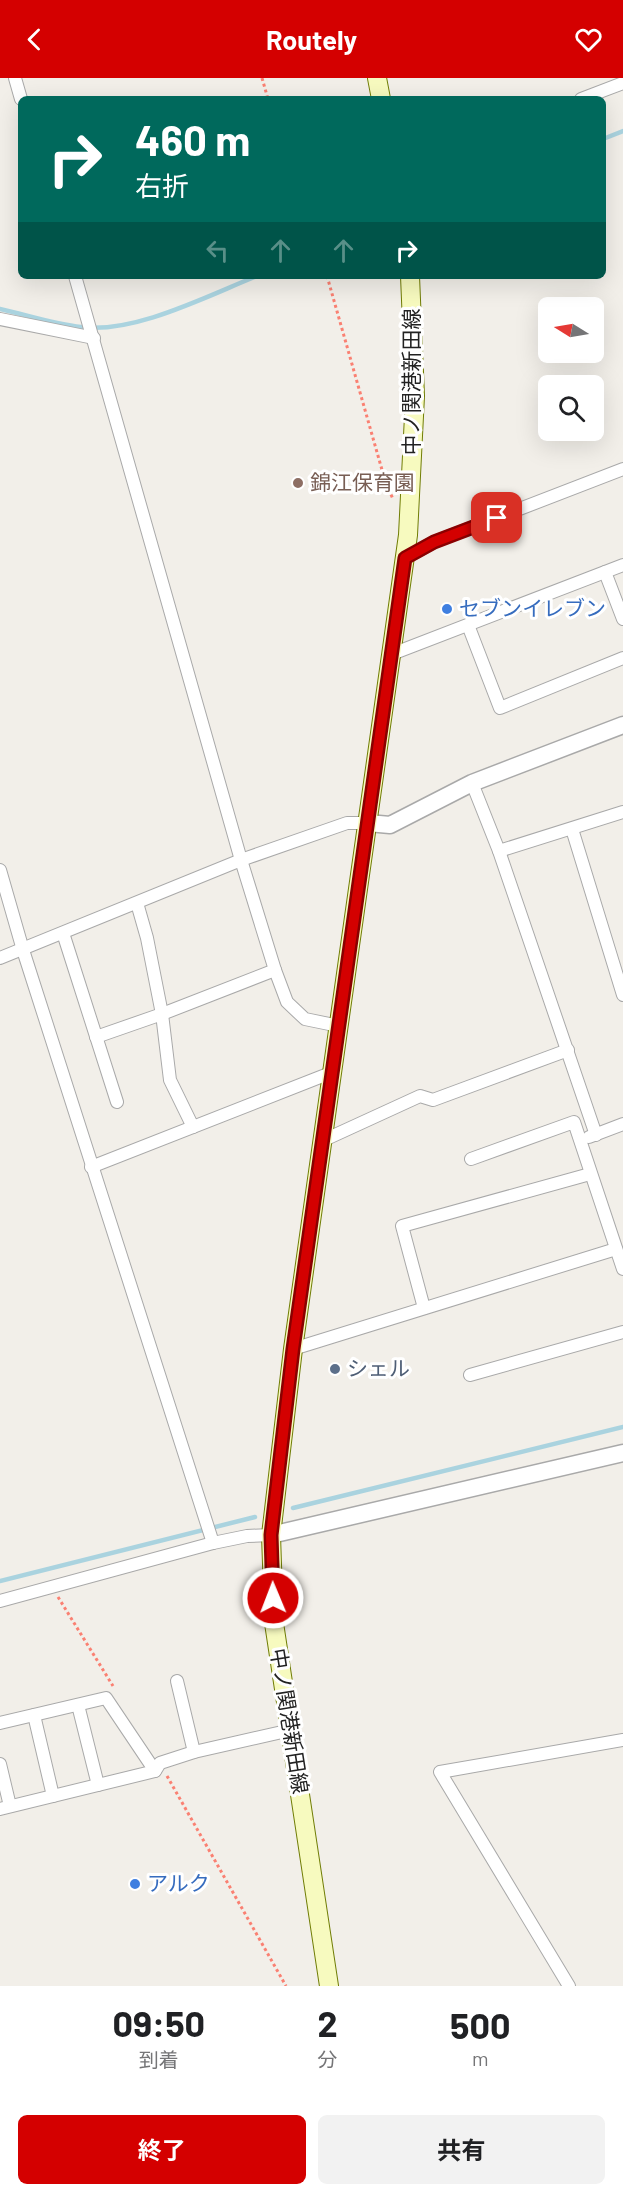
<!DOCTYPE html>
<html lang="ja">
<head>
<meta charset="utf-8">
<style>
	:root { --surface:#fff; --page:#f2f2f2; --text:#202124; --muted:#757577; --accent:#d40000 }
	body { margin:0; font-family:Barlow,"Noto Sans JP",sans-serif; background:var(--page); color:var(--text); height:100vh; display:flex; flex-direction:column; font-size:22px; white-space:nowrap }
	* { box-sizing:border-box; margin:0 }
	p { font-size:20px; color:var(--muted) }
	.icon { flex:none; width:33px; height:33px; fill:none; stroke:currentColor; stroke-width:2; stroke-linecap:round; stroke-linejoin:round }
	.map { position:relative; height:1908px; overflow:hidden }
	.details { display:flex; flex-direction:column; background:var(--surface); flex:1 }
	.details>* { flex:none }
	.hud { position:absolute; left:18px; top:18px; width:588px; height:183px; border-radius:9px; box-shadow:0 6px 24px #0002; background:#00695c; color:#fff; overflow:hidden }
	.needle { width:39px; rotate:281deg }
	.controls { position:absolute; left:538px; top:219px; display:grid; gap:12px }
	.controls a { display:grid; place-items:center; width:66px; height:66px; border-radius:9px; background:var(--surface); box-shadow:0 6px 24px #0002; font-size:30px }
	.pin { position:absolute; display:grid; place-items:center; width:51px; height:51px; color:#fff; margin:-26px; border-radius:12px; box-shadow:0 3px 9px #0006 }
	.me { position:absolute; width:66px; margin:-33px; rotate:359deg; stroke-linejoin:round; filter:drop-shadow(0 0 4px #0008) }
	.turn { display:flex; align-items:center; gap:21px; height:126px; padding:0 18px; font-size:27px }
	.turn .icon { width:78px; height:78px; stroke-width:2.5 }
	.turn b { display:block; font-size:42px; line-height:51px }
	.lanes { display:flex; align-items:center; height:57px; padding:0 18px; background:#0003; justify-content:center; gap:30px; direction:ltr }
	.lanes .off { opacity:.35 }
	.eta { display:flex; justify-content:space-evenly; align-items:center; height:102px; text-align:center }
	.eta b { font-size:36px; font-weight:700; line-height:42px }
	.action { display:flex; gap:12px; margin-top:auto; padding:12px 18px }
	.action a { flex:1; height:69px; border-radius:9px; background:var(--accent); color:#fff; font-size:24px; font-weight:700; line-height:69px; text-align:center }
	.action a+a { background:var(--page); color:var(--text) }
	header { display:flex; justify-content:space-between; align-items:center; height:78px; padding:0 18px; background:var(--accent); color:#fff; font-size:27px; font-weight:700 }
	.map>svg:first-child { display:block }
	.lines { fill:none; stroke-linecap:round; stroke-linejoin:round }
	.stream { stroke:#aad3df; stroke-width:4.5 }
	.minor-casing { stroke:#a9a9a9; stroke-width:14 }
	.tertiary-casing { stroke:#a9a9a9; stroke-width:19 }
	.secondary-casing { stroke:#707d05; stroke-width:20 }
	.path { stroke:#fa8072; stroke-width:3; stroke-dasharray:3 3; stroke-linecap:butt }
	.minor { stroke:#fff; stroke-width:12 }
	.tertiary { stroke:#fff; stroke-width:16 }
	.secondary { stroke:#f7fabf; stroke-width:18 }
	.route-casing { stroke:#8a0000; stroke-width:15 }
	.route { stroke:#d40000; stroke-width:10 }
	.education-dot { fill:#8d6e63; stroke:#fff; stroke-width:2 }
	.shop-dot { fill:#3f7fe0; stroke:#fff; stroke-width:2 }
	.service-dot { fill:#5c6f8a; stroke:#fff; stroke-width:2 }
	.labels { text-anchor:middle; stroke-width:6; stroke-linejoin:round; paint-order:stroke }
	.street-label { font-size:21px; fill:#222; stroke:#fff }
	.education-label { font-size:21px; fill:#785e54; stroke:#fff; text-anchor:start }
	.shop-label { font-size:21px; fill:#366cbe; stroke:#fff; text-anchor:start }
	.service-label { font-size:21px; fill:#4e5e75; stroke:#fff; text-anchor:start }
</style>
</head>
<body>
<header><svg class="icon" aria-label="back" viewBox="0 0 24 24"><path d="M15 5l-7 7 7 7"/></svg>Routely<svg class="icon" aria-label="heart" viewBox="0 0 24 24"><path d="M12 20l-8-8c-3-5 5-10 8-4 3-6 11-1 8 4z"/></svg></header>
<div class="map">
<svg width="623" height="1908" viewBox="0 0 623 1908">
	<rect width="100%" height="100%" fill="#f2efe9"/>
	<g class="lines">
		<g class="stream">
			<path d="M603 61 623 53"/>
			<path d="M0 231C27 237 54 246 81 249 134 256 207 218 257 198"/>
			<path d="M293 1430 623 1349"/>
			<path d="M0 1503 255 1439"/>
		</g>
		<g class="minor-casing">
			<g id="minor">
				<path d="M15 0 21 21"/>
				<path d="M581 21 623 5"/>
				<path d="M75 198 241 782 275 892 287 924 305 941 339 948"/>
				<path d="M0 241 94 260"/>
				<path d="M405 480 434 464 623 391"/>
				<path d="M605 494 623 541"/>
				<path d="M468 547 500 630 623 580"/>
				<path d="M392 576 623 487"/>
				<path d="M472 705 499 773 596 1057"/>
				<path d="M572 751 623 917"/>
				<path d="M499 773 623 734"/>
				<path d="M0 792 23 872 213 1465"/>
				<path d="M137 825 147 860 162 936 170 1002 193 1049"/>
				<path d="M63 855 117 1024"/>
				<path d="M0 880 241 782 347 745H368"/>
				<path d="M96 959 162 936 275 892"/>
				<path d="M589 1059 623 1046"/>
				<path d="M324 1062 420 1018 433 1022 568 972"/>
				<path d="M471 1081 574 1044 623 1191"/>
				<path d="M91 1089 333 994"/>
				<path d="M424 1230 402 1148 590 1096"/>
				<path d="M293 1271 616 1171"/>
				<path d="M470 1297 623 1254"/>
				<path d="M0 1523 213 1465 247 1458 271 1457"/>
				<path d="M177 1603 194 1674"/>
				<path d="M78 1627 98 1707"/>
				<path d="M34 1637 53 1718"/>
				<path d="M0 1645 106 1620 155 1693"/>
				<path d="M0 1686 10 1728"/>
				<path d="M0 1731 155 1693 160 1685 194 1674 291 1652"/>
				<path d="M569 1908 440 1694 623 1662"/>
			</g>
		</g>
		<g class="tertiary-casing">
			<g id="tertiary">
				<path d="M368 745 390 747 472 705 623 647"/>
				<path d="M271 1457 623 1375"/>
			</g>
		</g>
		<g class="secondary-casing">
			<g id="secondary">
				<path d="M377 0 381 21"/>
				<path d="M329 1908 274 1545 271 1457 293 1271 408 457 415 318 410 198"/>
			</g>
		</g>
		<g class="path">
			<path d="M262 0 268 21"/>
			<path d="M327 198 386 406 393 421"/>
			<path d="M58 1519 113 1608"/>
			<path d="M167 1698 286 1908"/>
		</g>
		<use href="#minor" class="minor"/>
		<use href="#tertiary" class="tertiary"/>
		<use href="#secondary" class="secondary"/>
	</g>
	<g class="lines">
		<g class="route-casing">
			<path id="route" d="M273 1520 271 1457 293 1271 405 480 434 464 497 440"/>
		</g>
		<use href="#route" class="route"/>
	</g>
	<circle class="education-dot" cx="298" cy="405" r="6"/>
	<g class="shop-dot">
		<circle cx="447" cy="531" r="6"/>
		<circle cx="135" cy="1806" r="6"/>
	</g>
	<circle class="service-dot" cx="335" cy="1291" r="6"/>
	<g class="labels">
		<g class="street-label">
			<text transform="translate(412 304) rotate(-90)" y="7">中ノ関港新田線</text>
			<text transform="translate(289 1643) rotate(81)" y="7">中ノ関港新田線</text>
		</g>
		<g class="education-label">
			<text x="310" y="412">錦江保育園</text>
		</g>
		<g class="shop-label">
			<text x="459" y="538">セブンイレブン</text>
			<text x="147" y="1813">アルク</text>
		</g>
		<g class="service-label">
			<text x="347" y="1298">シェル</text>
		</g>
	</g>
</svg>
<div class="controls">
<a><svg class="needle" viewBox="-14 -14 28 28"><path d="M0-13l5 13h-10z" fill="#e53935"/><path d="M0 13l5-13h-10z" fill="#757577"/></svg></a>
<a><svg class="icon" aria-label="search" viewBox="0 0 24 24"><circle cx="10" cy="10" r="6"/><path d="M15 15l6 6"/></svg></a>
</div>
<div class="pin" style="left:497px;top:440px;background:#d93025"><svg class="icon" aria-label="arrive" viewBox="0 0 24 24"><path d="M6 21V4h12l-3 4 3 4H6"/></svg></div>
<svg class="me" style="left:273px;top:1520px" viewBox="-20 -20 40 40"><circle r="17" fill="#d40000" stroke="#fff" stroke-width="3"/><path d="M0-11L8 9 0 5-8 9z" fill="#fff"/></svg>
<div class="hud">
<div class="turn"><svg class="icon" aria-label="right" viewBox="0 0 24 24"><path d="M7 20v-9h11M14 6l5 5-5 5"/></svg><div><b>460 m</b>右折</div></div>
<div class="lanes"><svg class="icon off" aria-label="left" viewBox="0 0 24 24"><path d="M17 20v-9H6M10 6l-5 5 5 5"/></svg><svg class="icon off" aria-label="ahead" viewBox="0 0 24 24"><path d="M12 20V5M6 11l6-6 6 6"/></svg><svg class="icon off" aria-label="ahead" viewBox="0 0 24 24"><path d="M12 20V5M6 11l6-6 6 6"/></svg><svg class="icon" aria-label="right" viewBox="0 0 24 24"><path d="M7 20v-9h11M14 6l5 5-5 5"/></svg></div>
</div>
</div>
<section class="details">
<div class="eta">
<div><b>09:50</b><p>到着</p></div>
<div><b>2</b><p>分</p></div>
<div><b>500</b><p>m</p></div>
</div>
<div class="action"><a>終了</a><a>共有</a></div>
</section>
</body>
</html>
